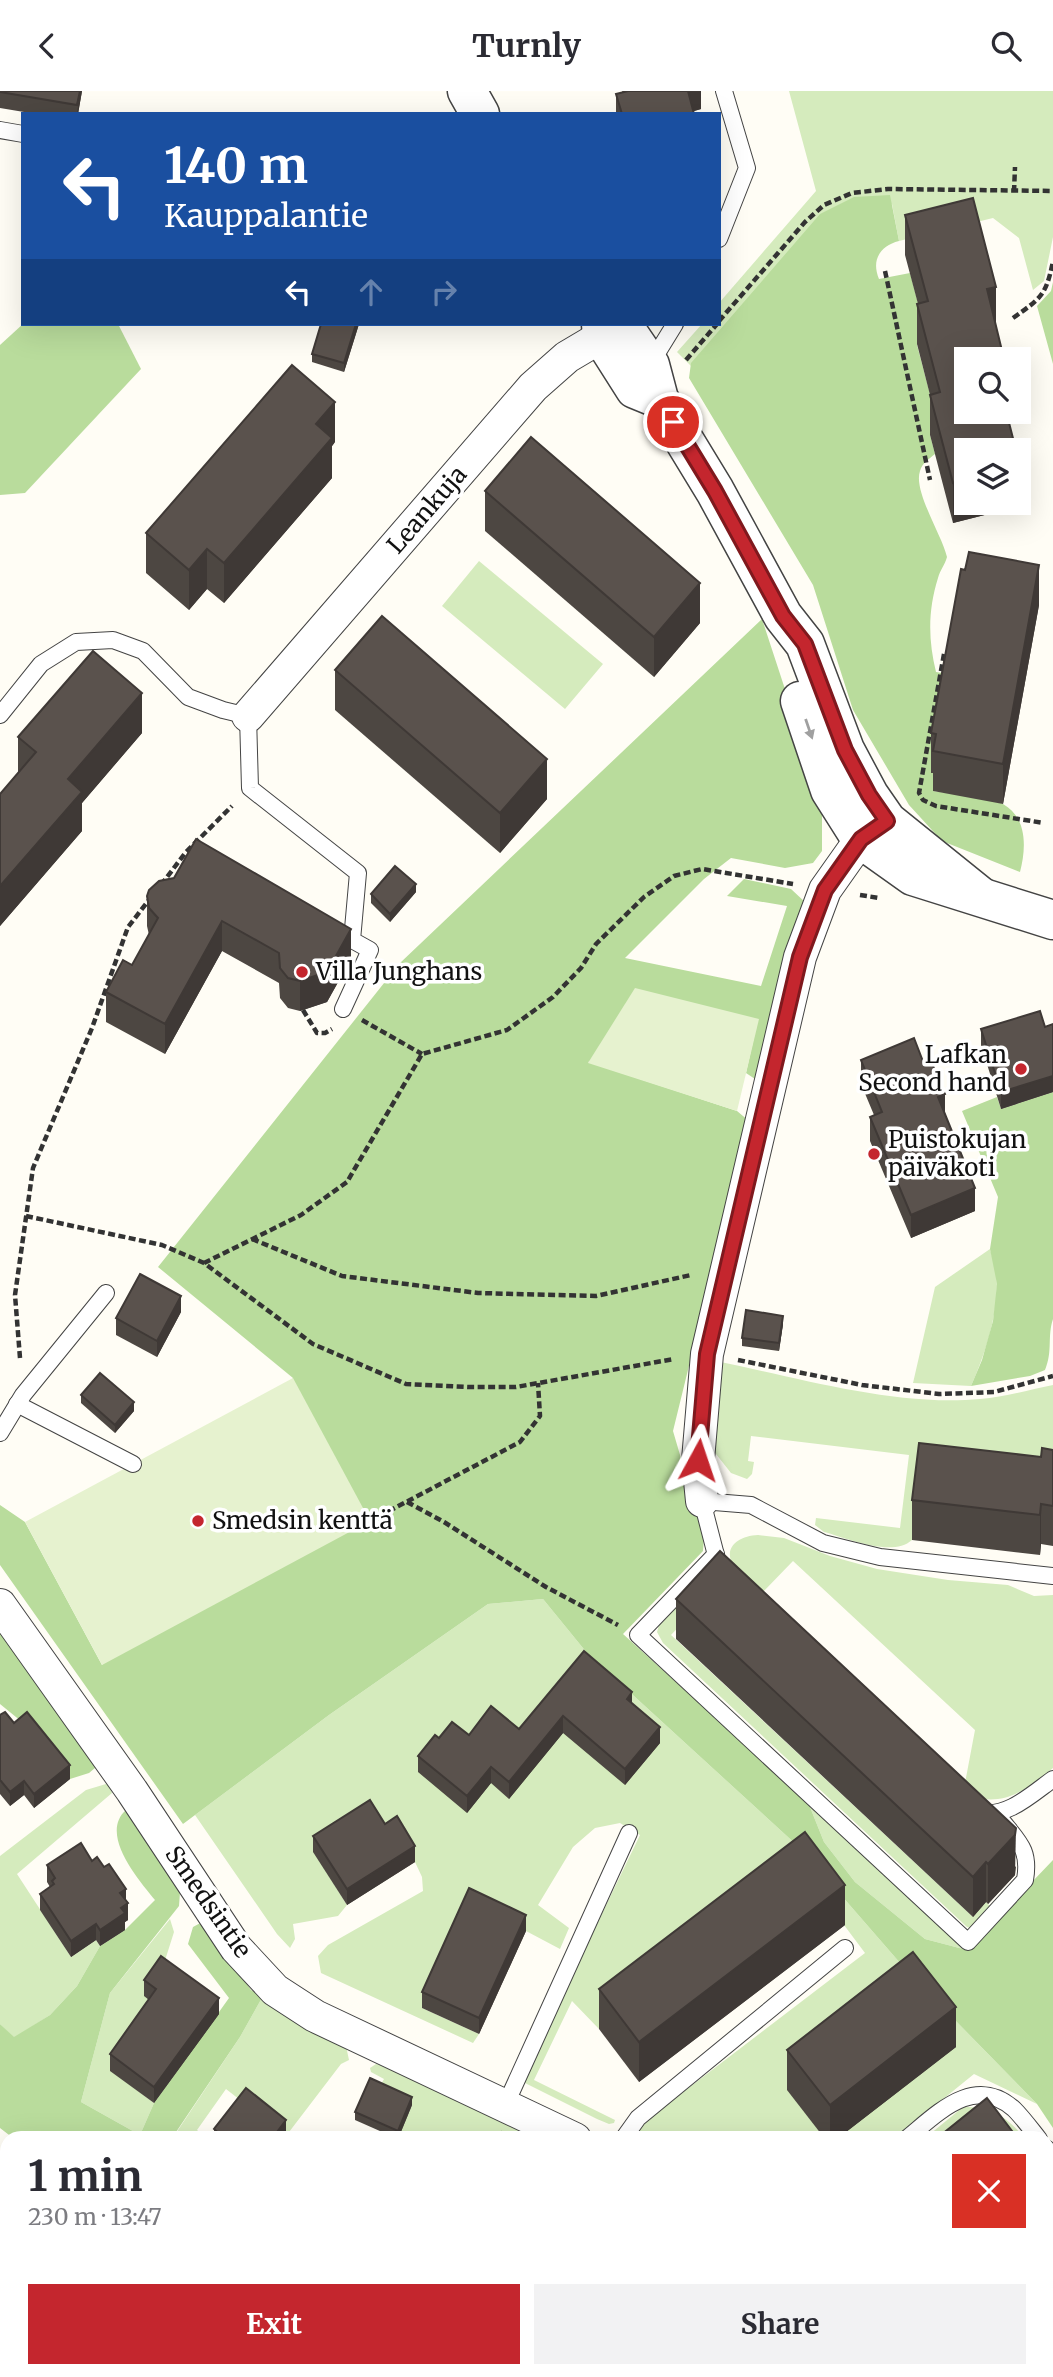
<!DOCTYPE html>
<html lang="en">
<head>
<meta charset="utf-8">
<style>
	:root { --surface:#fff; --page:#f2f2f3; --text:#2b2b33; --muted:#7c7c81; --accent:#c4262e }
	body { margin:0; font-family:Merriweather,serif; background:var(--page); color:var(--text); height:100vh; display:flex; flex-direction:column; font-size:26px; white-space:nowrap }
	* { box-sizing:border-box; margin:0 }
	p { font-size:23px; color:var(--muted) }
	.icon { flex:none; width:38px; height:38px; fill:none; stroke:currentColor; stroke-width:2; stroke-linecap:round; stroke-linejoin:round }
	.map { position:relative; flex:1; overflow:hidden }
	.panel { position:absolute; left:0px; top:2040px; width:1054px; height:247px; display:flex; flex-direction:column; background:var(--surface); border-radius:21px 21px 0 0; box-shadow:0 7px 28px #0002 }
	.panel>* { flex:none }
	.guide { position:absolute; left:21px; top:21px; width:700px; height:214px; border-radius:0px; box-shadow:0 7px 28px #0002; background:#1a4fa0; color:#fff; overflow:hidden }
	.fabs { position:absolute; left:954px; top:256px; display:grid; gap:14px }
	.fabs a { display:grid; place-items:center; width:77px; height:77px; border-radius:0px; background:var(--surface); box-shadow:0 7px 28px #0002; font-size:35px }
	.pin { position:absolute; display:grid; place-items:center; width:60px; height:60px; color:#fff; margin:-30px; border:4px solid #fff; border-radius:50%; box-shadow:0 2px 7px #0007 }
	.me { position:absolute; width:77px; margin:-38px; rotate:5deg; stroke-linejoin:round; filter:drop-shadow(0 0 5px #0008) }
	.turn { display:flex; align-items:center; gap:24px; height:147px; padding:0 28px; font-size:32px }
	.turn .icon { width:91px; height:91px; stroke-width:2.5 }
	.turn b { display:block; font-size:49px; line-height:60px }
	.lanes { display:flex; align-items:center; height:66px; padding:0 28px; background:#0003; justify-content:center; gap:35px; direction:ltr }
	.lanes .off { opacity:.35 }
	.round { display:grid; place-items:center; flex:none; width:74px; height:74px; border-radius:0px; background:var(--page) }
	.headline { display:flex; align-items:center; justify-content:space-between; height:119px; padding:0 28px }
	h1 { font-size:42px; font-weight:700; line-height:52px }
	.button { display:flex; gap:14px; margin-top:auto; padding:14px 28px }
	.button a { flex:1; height:80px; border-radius:0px; background:var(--accent); color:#fff; font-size:28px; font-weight:700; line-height:80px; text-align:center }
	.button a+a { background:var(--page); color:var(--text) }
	header { display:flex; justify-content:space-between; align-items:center; height:91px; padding:0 28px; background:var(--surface); font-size:32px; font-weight:700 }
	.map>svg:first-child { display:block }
	.green { fill:#d5ebbd }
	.forest { fill:#b9dc9c }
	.pitch { fill:#e6f2cf }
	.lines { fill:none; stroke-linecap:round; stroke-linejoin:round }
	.service-casing { stroke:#444; stroke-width:18 }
	.minor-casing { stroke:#444; stroke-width:34 }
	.tertiary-casing { stroke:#444; stroke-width:41 }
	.path { stroke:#333; stroke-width:4.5; stroke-dasharray:7 3.5; stroke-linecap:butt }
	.service { stroke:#fff; stroke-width:16 }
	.minor { stroke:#fff; stroke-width:32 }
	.tertiary { stroke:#fff; stroke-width:38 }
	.wall { fill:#4d4742 }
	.shaded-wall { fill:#3f3936 }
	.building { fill:#5a524d; stroke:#3f3936; stroke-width:2 }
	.oneway { fill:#a0a0a0 }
	.route-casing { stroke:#7f191e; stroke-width:18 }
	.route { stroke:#c4262e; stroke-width:12 }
	.poi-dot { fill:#c4262e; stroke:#fff; stroke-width:2.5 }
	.labels { text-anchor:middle; stroke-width:7; stroke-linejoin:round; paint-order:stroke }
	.street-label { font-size:24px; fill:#111; stroke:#fff }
	.poi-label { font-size:24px; fill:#111; stroke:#fff; text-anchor:start }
</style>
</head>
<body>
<header><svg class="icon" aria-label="back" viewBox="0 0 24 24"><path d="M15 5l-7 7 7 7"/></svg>Turnly<svg class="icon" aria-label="search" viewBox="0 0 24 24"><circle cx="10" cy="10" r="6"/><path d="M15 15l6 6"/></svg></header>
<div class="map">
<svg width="1053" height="2286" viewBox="0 0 1053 2286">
	<rect width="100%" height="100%" fill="#fffdf5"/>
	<g class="green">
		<path d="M789 0H1053V146L1044 190 1033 199 1019 147 993 127 899 150 892 113 699 283 677 261 702 233H719V212L816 100Z"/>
		<path d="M479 470 603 573 565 618 442 515Z"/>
		<path d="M990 1158C993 1169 997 1183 997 1195 996 1230 985 1263 971 1295L913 1292 935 1196Z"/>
		<path d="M716 1270C799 1287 896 1316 980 1308 1005 1306 1028 1299 1053 1294V1399L919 1392 912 1449C892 1467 847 1447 824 1441L815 1434 816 1427 900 1437 909 1364 751 1345 748 1370 754 1371 752 1383 747 1388 731 1382 716 1363 707 1346Z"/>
		<path d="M758 1444 784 1447 830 1465 877 1478 948 1489 1008 1494 1034 1505 1053 1504V1677C1029 1697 1006 1715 974 1706L965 1692 975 1639 793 1470 762 1502C754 1495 744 1488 737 1480 720 1459 736 1445 758 1444Z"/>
		<path d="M699 1491 686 1528 671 1544 972 1825 986 1811 991 1816 971 1837 967 1836 663 1552 657 1541 659 1534Z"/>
		<path d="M543 1508 587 1562 801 1758 907 1880 1037 2013 974 1983 895 2047H638V2041L644 2031 865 1862 805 1782 599 1938 572 1910 534 1989 615 2029 614 2032 609 2033 597 2028 523 1991 522 1988 640 1744 620 1732 595 1737 573 1756 538 1814 569 1837 560 1858 526 1840 422 1917 479 1943 473 1952 321 1882 318 1865 328 1854 423 1800 422 1786 415 1771 314 1761 347 1814 338 1825 293 1833 295 1848 290 1857 277 1843 195 1724 329 1624 488 1513Z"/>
		<path d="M106 1693 110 1695 112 1702 17 1783 71 1866 96 1849 100 1855 77 1895 50 1924 14 1947 0 1933V1765L86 1699Z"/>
		<path d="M808 1711 967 1859 925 1848 855 1791 824 1751Z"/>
		<path d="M170 1828 174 1841 161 1882 156 1914 110 1979 154 2012 140 2044 81 2011 110 1902Z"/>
		<path d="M263 1905 346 1955 349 1969 341 1973 286 2045 226 1998 197 2039 206 2047 172 2048 240 1946Z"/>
		<path d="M376 1973 386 1975 556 2047H398L412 2014 378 1999 384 1988 371 1981 370 1977Z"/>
		<path d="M963 2016C993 2016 1005 2025 1025 2047L924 2048Z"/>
		<path d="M1053 2189V2286H920L928 2280H1046L1047 2193Z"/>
	</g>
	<g class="forest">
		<path d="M890 104 899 150C880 155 871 169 879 188L910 182 928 250 917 254 940 341 930 344 935 363C929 368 922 372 920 380 913 400 942 444 947 466 945 474 940 479 938 487 928 519 928 548 936 581L949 583 933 700C947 702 994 708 1003 713 1028 727 1026 758 1020 781L942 750 909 714 853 619 813 494 689 287 691 272 820 123 854 106Z"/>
		<path d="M1053 191V273L1037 215 1051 200Z"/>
		<path d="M23 233H118L141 278 25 402 0 404V254Z"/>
		<path d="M762 528 822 711V760L813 772 785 777 731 767 704 788 625 867 761 895 787 815 727 805 744 788 791 798 806 812 758 990 746 982 758 928 588 971 737 1020 749 1030 673 1340 704 1446 703 1460 623 1543 808 1711 824 1751 855 1791 925 1848 967 1859 1053 1769V2037L1037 2013 907 1880 801 1758 587 1562 543 1508 488 1513 329 1624 183 1733 0 1474V1414L25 1431 102 1574 293 1287 158 1176 400 872Z"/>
		<path d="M1053 1001V1228C1047 1246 1053 1260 1045 1279L1030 1285 971 1295 982 1269 993 1230 997 1193 990 1158 998 1106 962 1020 997 1006 1001 1018Z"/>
		<path d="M0 1533 95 1671V1677L89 1682 70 1688 27 1635 0 1613Z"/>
		<path d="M126 1719 181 1787 179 1815 110 1902 81 2011 140 2044 154 2012 229 1907 188 1853 193 1836 204 1830 251 1899 263 1905 240 1946 172 2047H13L0 2037V1933L14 1946 50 1924 77 1895 100 1855 125 1839 155 1809C138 1788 99 1743 126 1719Z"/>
		<path d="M7 2143V2280H128L125 2286H0V2145Z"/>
		<path d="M228 2280H374L388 2286H227Z"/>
		<path d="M684 2280H839L844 2286H764L753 2282 741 2286H680Z"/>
	</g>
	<g class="pitch">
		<path d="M635 897 759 928 737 1020 588 972Z"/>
		<path d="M293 1287 370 1430 102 1574 25 1431Z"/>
	</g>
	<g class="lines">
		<g class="service-casing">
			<g id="service">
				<path d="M0 39 23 43"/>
				<path d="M719 148 747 77 724 0"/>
				<path d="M651 272 675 233"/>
				<path d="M0 624 41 573 76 551 113 549 143 560 188 606 223 619 248 625 250 697 358 782 352 849 370 859 343 918"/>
				<path d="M17 1313 133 1373"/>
				<path d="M0 1342 23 1304 106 1202"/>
				<path d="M716 1463 638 1544 968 1851 1025 1789C1030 1760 1020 1752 1003 1731"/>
				<path d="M727 1483 718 1472 702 1410 751 1414 823 1452 880 1466 1053 1485"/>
				<path d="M979 1721C1006 1728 1032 1703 1053 1688"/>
				<path d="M505 2015 629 1742"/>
				<path d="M623 2048 638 2027 845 1857"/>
				<path d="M906 2048C938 2022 974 1983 1014 2018 1023 2027 1031 2038 1039 2048"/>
				<path d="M1046 2057 1053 2064"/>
			</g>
		</g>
		<g class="minor-casing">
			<g id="minor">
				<path d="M248 625 533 296 567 266 621 234"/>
				<path d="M702 1410 698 1369 707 1263 800 866 825 799 861 748 880 735"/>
				<path d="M0 1514 132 1700 236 1857 275 1899 315 1925 575 2048"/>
				<path d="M1046 2163 1053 2158"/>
				<path d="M854 2280 861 2286"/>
				<path d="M887 2286 894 2280"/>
			</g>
		</g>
		<g class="tertiary-casing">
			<g id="tertiary">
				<path d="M467 0 480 23"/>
				<path d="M601 233 602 246 635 298 657 307"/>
				<path d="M622 233 650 274 659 308 715 400 783 525 805 553 845 659 869 704 887 730 980 805"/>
				<path d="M800 610 830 699 861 748 913 785 1053 829"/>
			</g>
		</g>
		<g class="path">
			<path d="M1014 101 1015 76"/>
			<path d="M885 180 930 389"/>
			<path d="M1013 227C1041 207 1046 205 1053 170"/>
			<path d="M719 230 805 131 824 114 852 102 888 98 1053 100"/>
			<path d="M686 269 717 233"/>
			<path d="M944 563 919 702 923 709 936 715 1044 732"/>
			<path d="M161 794 186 761 232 715"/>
			<path d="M860 804 879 807"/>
			<path d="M303 919 317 942H325L332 938"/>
			<path d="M362 929 422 963"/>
			<path d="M26 1125 162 1154 204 1172 313 1253 406 1293 469 1296H516L674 1268"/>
			<path d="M252 1148 342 1185 478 1202 596 1205 691 1184"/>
			<path d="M204 1172 301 1124 347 1091 422 963 507 939 553 906 581 877 596 853 644 806 674 785 702 778 793 793"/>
			<path d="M20 1267 15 1204 33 1077 92 937 128 836 149 809"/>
			<path d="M738 1269 862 1294 939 1303 994 1301 1053 1285"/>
			<path d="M407 1411 444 1431 546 1496 618 1534"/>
			<path d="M370 1430 520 1351 540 1325 538 1292"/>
		</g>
		<use href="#service" class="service"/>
		<use href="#minor" class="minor"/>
		<use href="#tertiary" class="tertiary"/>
	</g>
	<g class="wall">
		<path d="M0 0H82L78 23H36L0 17Z"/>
		<path d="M622 0H701V18L693 20 694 23H616V3L623 2Z"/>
		<path d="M905 124 996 236 1009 320V326L1008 327 1020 415 953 432 930 344V304L917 253V213H918L905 164Z"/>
		<path d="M321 233H359L344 281 312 271V263Z"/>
		<path d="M335 351 332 355V387L224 512 207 498 189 519 146 482V442Z"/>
		<path d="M485 400 700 532 654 586 485 440Z"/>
		<path d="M965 479 1039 514 1003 713 933 700V682H931V642Z"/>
		<path d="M335 579 547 708 500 762 335 619Z"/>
		<path d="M142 642 82 712V740L0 835V703L18 682V646Z"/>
		<path d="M416 801 390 831 371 812V803Z"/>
		<path d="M147 805 351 868 327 911 300 920 288 917 280 907 279 892 222 860 165 963 106 931V901L132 874 149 844 147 835Z"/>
		<path d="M1053 933V1001L1001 1018 981 954V938L1045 936Z"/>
		<path d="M861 969 945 1024 975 1120 911 1147 870 1050V1026L874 1024 861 993Z"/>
		<path d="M181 1221 157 1266 116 1244V1227Z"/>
		<path d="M783 1233 779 1260 742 1255V1247Z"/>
		<path d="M81 1304 134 1320 115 1342 81 1312Z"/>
		<path d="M1053 1359V1455L1041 1453 1040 1464 912 1449V1409L1041 1366Z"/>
		<path d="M676 1508 1016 1776 1015 1784 988 1813 986 1811 973 1826 676 1548Z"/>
		<path d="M584 1560 632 1613 660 1652 625 1694 563 1642 509 1708 491 1692 467 1722 418 1681V1665L439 1647 519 1638Z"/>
		<path d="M0 1624 14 1632 70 1688 34 1717 24 1704 10 1715 0 1703Z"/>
		<path d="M313 1745 415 1771 347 1814 313 1761Z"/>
		<path d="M92 1770 126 1809 128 1829 125 1831V1839L100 1855 96 1849 71 1866 40 1819V1803L50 1796 47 1791V1774Z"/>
		<path d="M845 1834 639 1991 599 1938V1898Z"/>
		<path d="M526 1840 479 1943 422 1917V1901Z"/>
		<path d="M144 1889 219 1923 154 2012 110 1980V1963L149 1909 144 1905Z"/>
		<path d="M956 1956 837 2048H825L787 1999V1959Z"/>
		<path d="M412 2014 398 2048 355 2029V2021Z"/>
		<path d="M214 2038 286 2046 284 2048H214Z"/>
		<path d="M418 2280H440L436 2286H428Z"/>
		<path d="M567 2280H657L653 2286H576Z"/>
	</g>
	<g class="shaded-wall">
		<path d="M80 0H82L78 23H77Z"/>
		<path d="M683 0H701V18L685 23Z"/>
		<path d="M996 196V236L987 198Z"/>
		<path d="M356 233H359L344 281V272Z"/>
		<path d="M335 311V351L332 355V387L224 512V472L316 333Z"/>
		<path d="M1018 375H1020V415L953 432V392L966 389V411H1018Z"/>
		<path d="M207 458V498L189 519V479Z"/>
		<path d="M1039 474V514L1003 713V673Z"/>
		<path d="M700 492V532L654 586V546Z"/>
		<path d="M142 602V642L82 712V740L0 835V795L68 688Z"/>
		<path d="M547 668V708L500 762V722Z"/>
		<path d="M416 793V801L390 831V823Z"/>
		<path d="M222 830V860L165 963V933Z"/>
		<path d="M351 838V868L327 911 300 920V890Z"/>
		<path d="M1053 985V1001L1001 1018V1001Z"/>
		<path d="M945 1003V1026L938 1006Z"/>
		<path d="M975 1097V1120L911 1147V1124Z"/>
		<path d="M181 1205V1221L157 1266V1250Z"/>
		<path d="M783 1225V1233L779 1260V1252Z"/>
		<path d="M134 1311V1320L115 1342V1334Z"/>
		<path d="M1041 1413V1453L1040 1464V1424Z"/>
		<path d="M632 1601V1617L627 1608Z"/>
		<path d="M563 1625V1642L509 1708V1691Z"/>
		<path d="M660 1636V1652L625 1694V1678Z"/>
		<path d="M70 1674V1688L34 1717V1703Z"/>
		<path d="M491 1676V1692L467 1722V1705Z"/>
		<path d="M24 1690V1704L10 1715V1701Z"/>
		<path d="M1016 1737 1015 1784 988 1813V1773Z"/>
		<path d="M415 1755V1771L347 1814V1798Z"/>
		<path d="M986 1771V1811L973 1826V1786Z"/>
		<path d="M845 1794V1834L639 1991V1951Z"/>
		<path d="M126 1798V1814L128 1812V1829L125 1831V1839L100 1855V1839L120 1802Z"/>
		<path d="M526 1824V1840L479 1943V1927Z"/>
		<path d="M96 1833V1849L71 1866V1850Z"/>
		<path d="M219 1907V1923L154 2012V1996Z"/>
		<path d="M956 1916V1956L837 2048H830V2014Z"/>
		<path d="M412 2006V2014L398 2048V2040Z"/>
		<path d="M286 2029V2046L284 2048H277V2041Z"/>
		<path d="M176 2280H184L181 2286H173Z"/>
		<path d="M434 2280H440L436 2286H434Z"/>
		<path d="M647 2280H657L653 2286H643Z"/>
	</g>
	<g class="building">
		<path d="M0 0H80L77 14 0 1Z"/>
		<path d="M628 0H688L694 23H622L616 3Z"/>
		<path d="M973 107 996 196 987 198 1004 268H966V320H1006L1016 359H966V389L953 392 930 304 940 301 917 213 928 210 905 124Z"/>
		<path d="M321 233H356L344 272 312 263Z"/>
		<path d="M292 274 335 311 316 333 332 347 224 472 207 458 189 479 146 442Z"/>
		<path d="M531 346 700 492 654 546 485 400Z"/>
		<path d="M969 461 1039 474 1003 673 933 660 936 643 931 642 961 478 965 479Z"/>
		<path d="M382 525 547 668 500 722 335 579Z"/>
		<path d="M93 560 142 602 68 688 82 701 0 795V703L36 661 18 646Z"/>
		<path d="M196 748 351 838 327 881 300 890 288 887 280 877 279 862 222 830 165 933 106 901 123 869 132 874 158 827 149 817 147 805 149 799 159 790 174 787Z"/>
		<path d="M395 775 416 793 390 823 371 803Z"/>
		<path d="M1040 920 1045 936 1053 933V985L1001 1001 981 938Z"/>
		<path d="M914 947 924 973 931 970 945 1003 938 1006 975 1097 911 1124 870 1026 882 1021 861 969Z"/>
		<path d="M140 1183 181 1205 157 1250 116 1227Z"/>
		<path d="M746 1219 783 1225 779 1252 742 1247Z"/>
		<path d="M100 1282 134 1311 115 1334 81 1304Z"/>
		<path d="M919 1352 1041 1366 1042 1357 1053 1359V1415L1041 1413 1040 1424 912 1409Z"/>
		<path d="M720 1460 1016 1737 1015 1744 988 1773 986 1771 973 1786 676 1508Z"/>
		<path d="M584 1560 632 1601 627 1608 660 1636 625 1678 563 1625 509 1691 491 1676 467 1705 418 1665 435 1644 439 1647 452 1631 469 1644 491 1615 519 1638Z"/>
		<path d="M5 1621 14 1632 27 1621 70 1674 34 1703 24 1690 10 1701 0 1689V1624Z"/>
		<path d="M370 1709 385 1733 397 1725 415 1755 347 1798 313 1745Z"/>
		<path d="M805 1741 845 1794 639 1951 599 1898Z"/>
		<path d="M81 1752 92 1770 97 1766 104 1776 109 1773 126 1798 120 1802 128 1812 121 1817 125 1822 100 1839 96 1833 71 1850 40 1803 54 1793 52 1790 55 1787 47 1774Z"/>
		<path d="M469 1797 526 1824 479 1927 422 1901Z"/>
		<path d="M913 1861 956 1916 830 2014 787 1959Z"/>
		<path d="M161 1865 219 1907 154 1996 110 1963 156 1898 144 1889Z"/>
		<path d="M370 1987 412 2006 398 2040 355 2021Z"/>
		<path d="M246 1997 286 2029 277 2041 282 2045 280 2048H225L214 2038Z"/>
		<path d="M987 2007 1018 2048H936Z"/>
		<path d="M502 2041 514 2048H498Z"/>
		<path d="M120 2280H176L173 2286H117Z"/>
		<path d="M581 2280H647L643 2286H606L602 2284 601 2286H590Z"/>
	</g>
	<defs><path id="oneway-solid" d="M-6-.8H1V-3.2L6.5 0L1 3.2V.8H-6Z" transform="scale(1.75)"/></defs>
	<use class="oneway" href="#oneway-solid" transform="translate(809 638) rotate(71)"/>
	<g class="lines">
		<g class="route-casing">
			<path id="route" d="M673 331 715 400 783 525 805 553 845 659 869 704 887 730 861 748 825 799 800 866 707 1263 698 1369"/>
		</g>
		<use href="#route" class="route"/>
	</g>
	<g class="poi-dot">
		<circle cx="302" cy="881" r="7"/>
		<circle cx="1021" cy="978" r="7"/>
		<circle cx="874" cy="1063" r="7"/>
		<circle cx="198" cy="1430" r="7"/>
	</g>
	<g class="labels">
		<g class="street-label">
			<text transform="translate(427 419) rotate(-49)" y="8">Leankuja</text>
			<text transform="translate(208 1811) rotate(55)" y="8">Smedsintie</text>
		</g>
		<g class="poi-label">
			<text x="316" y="889">Villa Junghans</text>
			<text x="1007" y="972" text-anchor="end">Lafkan<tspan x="1007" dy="28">Second hand</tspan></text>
			<text x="888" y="1057">Puistokujan<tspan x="888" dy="28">päiväkoti</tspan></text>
			<text x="212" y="1438">Smedsin kenttä</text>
		</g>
	</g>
</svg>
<div class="fabs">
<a><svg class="icon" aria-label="search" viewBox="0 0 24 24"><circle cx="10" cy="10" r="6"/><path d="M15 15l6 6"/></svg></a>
<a><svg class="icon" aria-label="layers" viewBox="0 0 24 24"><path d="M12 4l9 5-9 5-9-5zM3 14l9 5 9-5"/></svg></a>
</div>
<div class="pin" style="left:673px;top:331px;background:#d93025"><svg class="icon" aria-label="arrive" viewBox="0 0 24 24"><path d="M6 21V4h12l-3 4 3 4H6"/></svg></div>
<svg class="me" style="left:698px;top:1369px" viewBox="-20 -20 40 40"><path d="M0-17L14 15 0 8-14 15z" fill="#c4262e" stroke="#fff" stroke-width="4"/></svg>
<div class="guide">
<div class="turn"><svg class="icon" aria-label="left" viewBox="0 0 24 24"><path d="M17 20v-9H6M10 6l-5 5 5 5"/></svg><div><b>140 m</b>Kauppalantie</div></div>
<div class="lanes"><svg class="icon" aria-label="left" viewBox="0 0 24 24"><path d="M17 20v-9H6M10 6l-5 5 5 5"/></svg><svg class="icon off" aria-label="ahead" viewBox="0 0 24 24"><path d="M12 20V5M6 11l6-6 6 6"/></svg><svg class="icon off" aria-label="right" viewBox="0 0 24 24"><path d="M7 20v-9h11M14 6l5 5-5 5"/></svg></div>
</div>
<section class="panel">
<div class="headline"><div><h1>1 min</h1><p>230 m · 13:47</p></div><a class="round" style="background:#d93025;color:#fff"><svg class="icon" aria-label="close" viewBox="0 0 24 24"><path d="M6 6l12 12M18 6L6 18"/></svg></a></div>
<div class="button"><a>Exit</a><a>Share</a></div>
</section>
</div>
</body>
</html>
